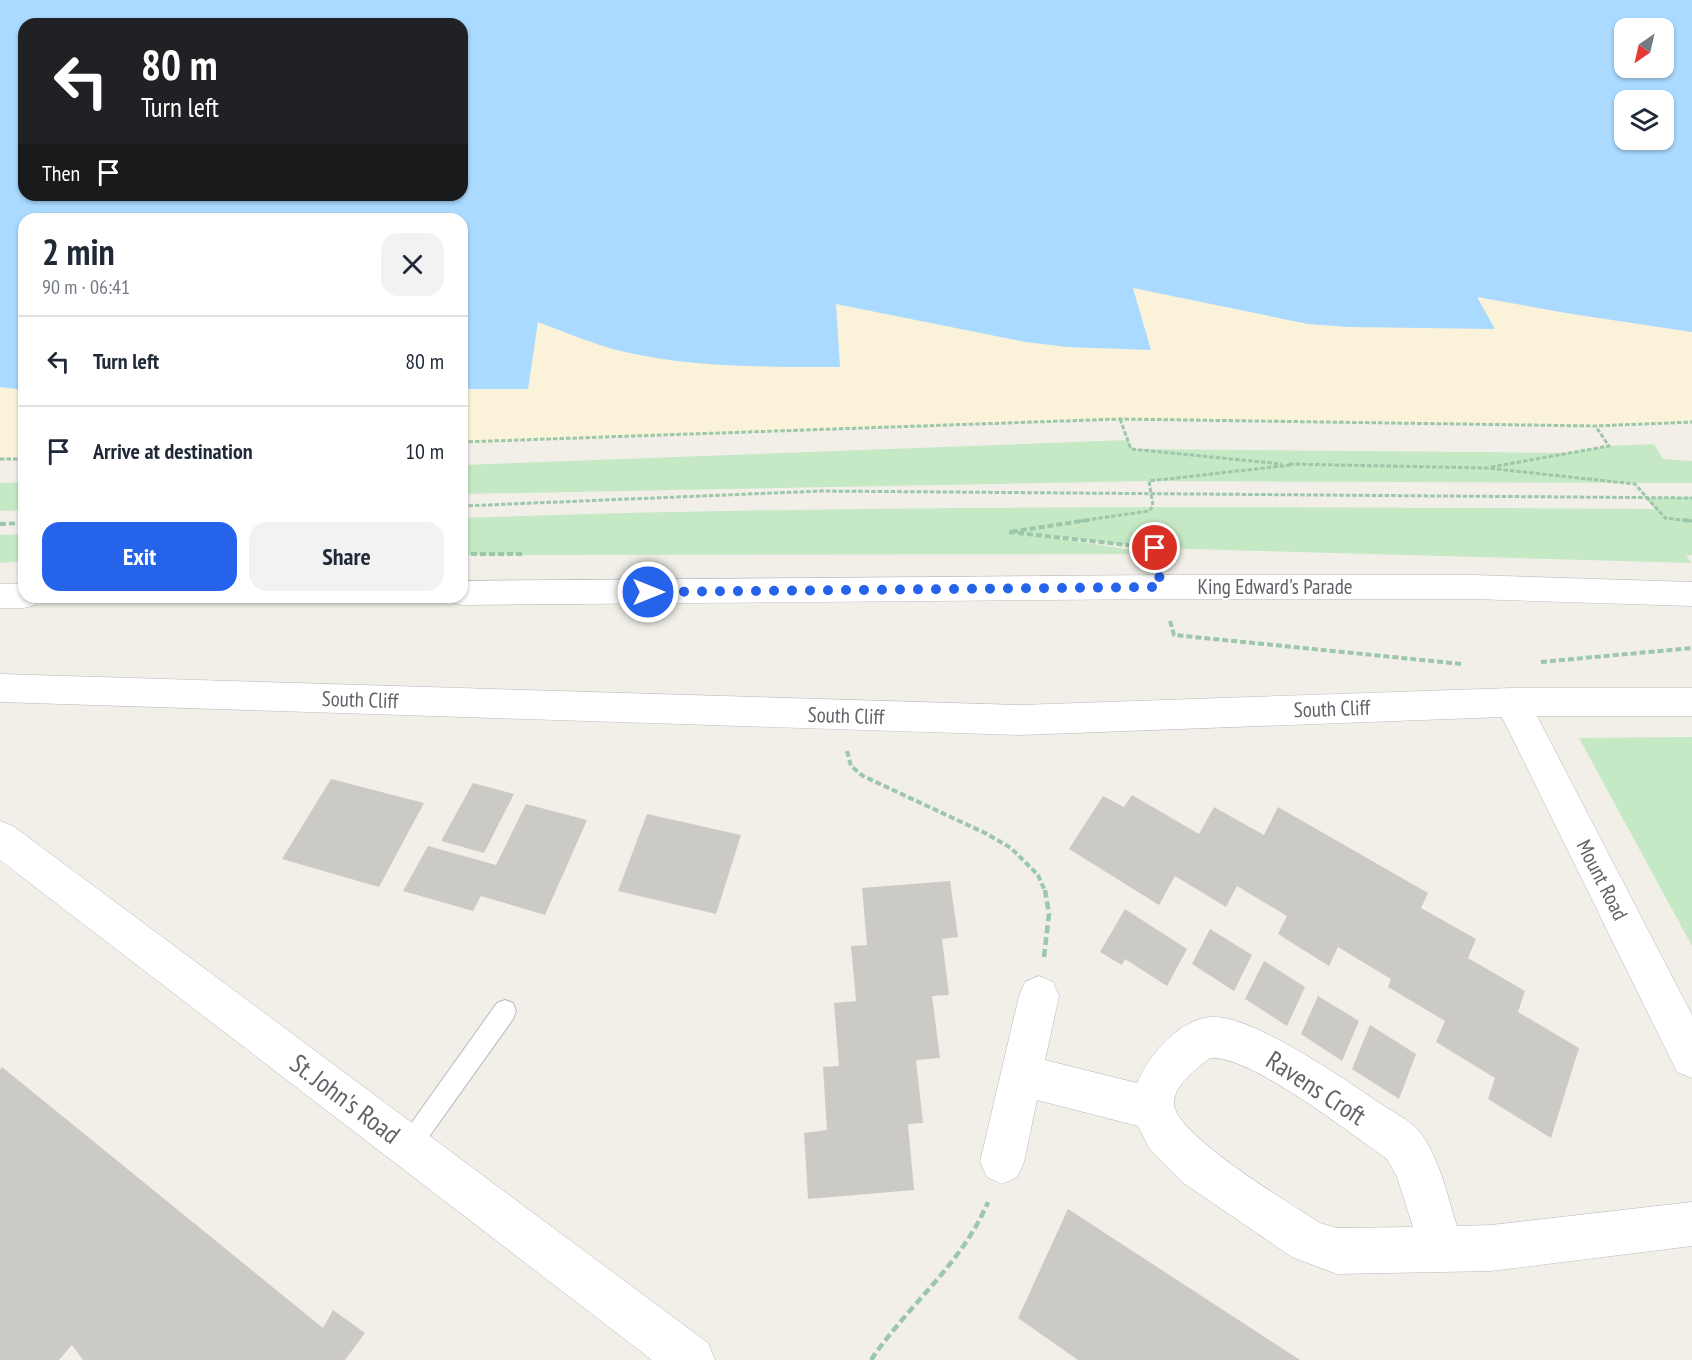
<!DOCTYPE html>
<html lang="en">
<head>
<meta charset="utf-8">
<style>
	:root { --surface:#fff; --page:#f2f2f3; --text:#1f2937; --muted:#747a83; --line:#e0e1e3; --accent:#2563eb }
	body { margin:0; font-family:"PT Sans Narrow",sans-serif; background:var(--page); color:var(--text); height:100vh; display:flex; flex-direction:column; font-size:22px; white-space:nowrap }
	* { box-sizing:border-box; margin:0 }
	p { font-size:20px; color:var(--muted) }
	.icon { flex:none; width:33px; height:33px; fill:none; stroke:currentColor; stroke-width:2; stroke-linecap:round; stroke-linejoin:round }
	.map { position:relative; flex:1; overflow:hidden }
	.panel { position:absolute; left:18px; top:213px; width:450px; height:390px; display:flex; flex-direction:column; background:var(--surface); border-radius:18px; box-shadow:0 2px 4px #0004 }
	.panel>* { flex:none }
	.banner { position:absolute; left:18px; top:18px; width:450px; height:183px; border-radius:18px; box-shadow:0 2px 4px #0004; background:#202124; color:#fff; overflow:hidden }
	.needle { width:39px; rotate:214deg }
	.fabs { position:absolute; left:1614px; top:18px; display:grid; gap:12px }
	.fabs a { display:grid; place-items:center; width:60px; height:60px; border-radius:12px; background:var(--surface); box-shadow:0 2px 4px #0004; font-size:30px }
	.pin { position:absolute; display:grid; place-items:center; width:51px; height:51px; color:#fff; margin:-26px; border:3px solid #fff; border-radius:50%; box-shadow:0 2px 6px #0007 }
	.me { position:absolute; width:66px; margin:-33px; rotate:90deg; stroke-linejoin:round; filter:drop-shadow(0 0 4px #0008) }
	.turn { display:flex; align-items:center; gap:21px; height:126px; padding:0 24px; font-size:27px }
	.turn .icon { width:78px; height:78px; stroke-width:2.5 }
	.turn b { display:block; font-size:42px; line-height:51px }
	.then { display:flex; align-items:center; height:57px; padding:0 24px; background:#0003; gap:12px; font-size:22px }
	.round { display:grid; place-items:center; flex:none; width:63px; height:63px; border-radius:18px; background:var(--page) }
	.head { display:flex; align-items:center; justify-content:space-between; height:102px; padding:0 24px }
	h1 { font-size:36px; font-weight:700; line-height:45px }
	.button { display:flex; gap:12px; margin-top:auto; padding:12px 24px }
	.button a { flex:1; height:69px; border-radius:18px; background:var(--accent); color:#fff; font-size:24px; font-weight:700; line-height:69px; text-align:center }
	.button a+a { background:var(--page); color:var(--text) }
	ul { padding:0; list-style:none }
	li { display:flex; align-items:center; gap:18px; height:90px; padding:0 24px; border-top:2px solid var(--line) }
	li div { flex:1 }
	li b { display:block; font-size:22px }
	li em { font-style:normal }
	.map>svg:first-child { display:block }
	.green { fill:#c5e8c5 }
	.sand { fill:#fbf3d9 }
	.water { fill:#aadaff; fill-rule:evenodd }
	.building { fill:#cccac5 }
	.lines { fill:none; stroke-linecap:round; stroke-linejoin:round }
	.service-casing { stroke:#b5b8bc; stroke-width:2 }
	.minor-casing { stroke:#b5b8bc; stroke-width:1 }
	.secondary-casing { stroke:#b6babf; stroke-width:1 }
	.path-far2 { stroke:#9cc7a9; stroke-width:3; stroke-dasharray:4.5 2; stroke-linecap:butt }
	.path-far1 { stroke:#9cc7a9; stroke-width:4; stroke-dasharray:6 3; stroke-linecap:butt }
	.path { stroke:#9cc7a9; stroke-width:4.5; stroke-dasharray:8 4; stroke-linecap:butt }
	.service { fill:#fff; fill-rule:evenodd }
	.minor { fill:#fff; fill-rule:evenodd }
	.secondary { fill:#fff; fill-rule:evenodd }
	.route { stroke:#2563eb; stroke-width:10; stroke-dasharray:0 18 }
	.labels { text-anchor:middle; stroke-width:4.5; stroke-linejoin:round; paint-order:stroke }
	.street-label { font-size:21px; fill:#5f6368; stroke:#fff }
	.near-street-label { font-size:26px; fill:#5f6368; stroke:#fff }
</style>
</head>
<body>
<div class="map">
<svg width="1692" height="1360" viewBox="0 0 1692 1360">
	<rect width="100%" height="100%" fill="#f1efe8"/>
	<g class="green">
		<path d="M1128 440 1132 449 1571 453 1609 446 1654 444 1663 459 1692 461V483L1149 481 462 494V465Z"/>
		<path d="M24 482V510L0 511V483Z"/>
		<path d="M1692 497V555L1686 556 1692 563 1155 548 1036 535 1158 554 462 555V518C860 504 1257 507 1655 509L1645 498Z"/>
		<path d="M24 534V561L0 563V535Z"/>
		<path d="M1692 737V946L1579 738Z"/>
	</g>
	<g class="sand">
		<path d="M1692 143V423L1595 426 1120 419 462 443V222Z"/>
		<path d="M24 250V458H0V252Z"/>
	</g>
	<path class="water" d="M0 0H1692V332L1572 314 1477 297 1495 329 1349 327 1308 324 1133 288 1151 350 1067 347 1026 342 836 304 840 367C769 367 695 368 625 352 595 345 567 333 538 322L528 389H462V219H24V390L0 387ZM24 24H462V195H24ZM1624 28H1664V68H1624ZM1624 100H1664V140H1624Z"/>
	<g class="building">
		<path d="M331 779 424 803 379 887 282 859Z"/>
		<path d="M473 783 514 794 484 853 441 841Z"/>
		<path d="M1132 795 1199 834 1214 807 1264 835 1278 807 1428 893 1421 908 1476 939 1468 958 1525 991 1518 1012 1579 1048 1551 1138 1488 1099 1495 1078 1436 1042 1445 1021 1388 987 1391 979 1338 947 1329 966 1278 934 1287 916 1237 886 1226 907 1175 876 1159 905 1069 849 1103 796 1124 807Z"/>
		<path d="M526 804 587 820 545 915 481 896 473 911 403 891 428 846 496 865Z"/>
		<path d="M647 814 741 835 716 914 618 891Z"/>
		<path d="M950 881 958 937 942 939 949 995 932 996 940 1058 916 1060 923 1123 908 1124 914 1190 808 1199 804 1133 827 1130 823 1067 839 1066 834 1003 856 1001 851 946 867 945 862 888Z"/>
		<path d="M1125 909 1187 949 1167 986 1125 959 1122 965 1100 952Z"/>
		<path d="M1210 929 1252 955 1234 991 1192 964Z"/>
		<path d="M1264 961 1305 987 1287 1026 1245 999Z"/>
		<path d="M1318 996 1359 1021 1342 1061 1301 1034Z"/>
		<path d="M1370 1025 1416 1054 1399 1099 1352 1069Z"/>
		<path d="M2 1067 323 1328 333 1310 365 1333 345 1360H83L72 1345 59 1360H0V1070Z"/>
		<path d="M1068 1209 1300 1360H1078L1018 1318Z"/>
	</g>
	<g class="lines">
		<g class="service-casing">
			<path id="service" d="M505 1000 513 1003 516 1011 513 1019 416 1155 408 1159 400 1155 396 1147 400 1139 497 1003Z"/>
		</g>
		<g class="minor-casing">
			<g id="minor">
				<path d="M0 674 1020 705 1512 688H1692V716H1537L1692 1015V1078L1677 1072 1502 717 1020 735 0 702Z"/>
				<path d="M0 821 13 826 708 1343 715 1360H652L0 860Z"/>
				<path d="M1039 976 1053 982 1059 996 1045 1060 1137 1083C1148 1056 1180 1018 1212 1017 1254 1015 1348 1082 1384 1106 1394 1113 1410 1120 1418 1130 1439 1155 1447 1195 1457 1226L1491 1225 1692 1202V1246L1491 1271 1337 1274 1292 1257 1182 1182 1149 1148 1138 1126 1037 1100 1024 1162 1017 1177 1002 1184 987 1177 980 1162 1019 996 1025 982ZM1210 1058C1249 1054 1352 1135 1387 1159L1397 1177 1413 1227 1337 1228 1320 1223C1293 1205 1173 1134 1174 1103 1174 1085 1197 1068 1210 1058Z"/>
			</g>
		</g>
		<g class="secondary-casing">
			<g id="secondary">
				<path d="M1159 575H1473L1692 582V606L1473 599H1159L462 605 451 602 449 597H462V581Z"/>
				<path d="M0 584H24V597H39L35 605 24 608H0Z"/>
			</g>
		</g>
		<g class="path-far2">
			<path d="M1120 419 1131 449 1282 464"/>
			<path d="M462 442 1120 419 1595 426 1692 422"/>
			<path d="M0 459H24"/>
			<path d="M1289 464 1487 468 1635 484 1665 518 1692 521"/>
			<path d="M1491 467 1609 446 1596 427"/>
			<path d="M462 506 821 491 1692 498"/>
			<path d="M1079 521 1149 511 1153 506 1149 481 1291 465"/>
		</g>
		<g class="path-far1">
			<path d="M1089 520 1009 532 1155 548 1157 552"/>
			<path d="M1683 520 1692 521"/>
			<path d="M0 524 24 523"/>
			<path d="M462 554H524"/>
			<path d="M1170 621 1174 635 1462 664"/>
			<path d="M1541 662 1692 648"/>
			<path d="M847 751 851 766 863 776 985 833 1011 848 1038 875 1045 891"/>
		</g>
		<g class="path">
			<path d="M1044 957 1049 914 1045 890"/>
			<path d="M871 1360C908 1305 962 1264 988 1202"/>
		</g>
		<use href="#service" class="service"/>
		<use href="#minor" class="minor"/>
		<use href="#secondary" class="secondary"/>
	</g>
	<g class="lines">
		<path class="route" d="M648 592 1160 587 1158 554 1155 548"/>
	</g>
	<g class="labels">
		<g class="street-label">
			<text x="1275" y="594">King Edward's Parade</text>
			<text transform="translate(360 700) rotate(2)" y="7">South Cliff</text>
			<text transform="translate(1332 709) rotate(-2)" y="7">South Cliff</text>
			<text transform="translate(846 716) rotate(2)" y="7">South Cliff</text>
			<text transform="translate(1602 880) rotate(63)" y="7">Mount Road</text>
		</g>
		<g class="near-street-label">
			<text transform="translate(1316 1088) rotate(33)" y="9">Ravens Croft</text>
			<text transform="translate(345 1099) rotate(37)" y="9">St. John's Road</text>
		</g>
	</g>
</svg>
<div class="fabs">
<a><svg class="needle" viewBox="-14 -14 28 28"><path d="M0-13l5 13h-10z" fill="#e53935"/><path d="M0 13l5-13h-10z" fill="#747a83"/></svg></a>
<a><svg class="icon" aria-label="layers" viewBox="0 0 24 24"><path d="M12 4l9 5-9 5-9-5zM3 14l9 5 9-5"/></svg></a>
</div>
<div class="pin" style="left:1155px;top:548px;background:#d93025"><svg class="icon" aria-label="arrive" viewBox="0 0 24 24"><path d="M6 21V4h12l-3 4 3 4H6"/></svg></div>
<svg class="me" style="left:648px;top:592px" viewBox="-20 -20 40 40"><circle r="17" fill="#2563eb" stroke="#fff" stroke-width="3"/><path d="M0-11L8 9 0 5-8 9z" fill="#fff"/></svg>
<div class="banner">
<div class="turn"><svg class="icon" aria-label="left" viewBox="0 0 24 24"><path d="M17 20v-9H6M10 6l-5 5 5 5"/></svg><div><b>80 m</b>Turn left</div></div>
<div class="then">Then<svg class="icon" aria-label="arrive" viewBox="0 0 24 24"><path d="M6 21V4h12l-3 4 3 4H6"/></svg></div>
</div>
<section class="panel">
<div class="head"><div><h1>2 min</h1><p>90 m · 06:41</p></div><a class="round"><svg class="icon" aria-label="close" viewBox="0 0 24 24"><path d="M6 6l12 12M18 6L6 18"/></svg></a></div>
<ul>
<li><svg class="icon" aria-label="left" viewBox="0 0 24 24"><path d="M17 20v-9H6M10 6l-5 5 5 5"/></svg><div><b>Turn left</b></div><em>80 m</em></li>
<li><svg class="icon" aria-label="arrive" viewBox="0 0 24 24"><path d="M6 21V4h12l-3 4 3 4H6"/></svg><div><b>Arrive at destination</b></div><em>10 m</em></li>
</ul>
<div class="button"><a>Exit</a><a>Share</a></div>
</section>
</div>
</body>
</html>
